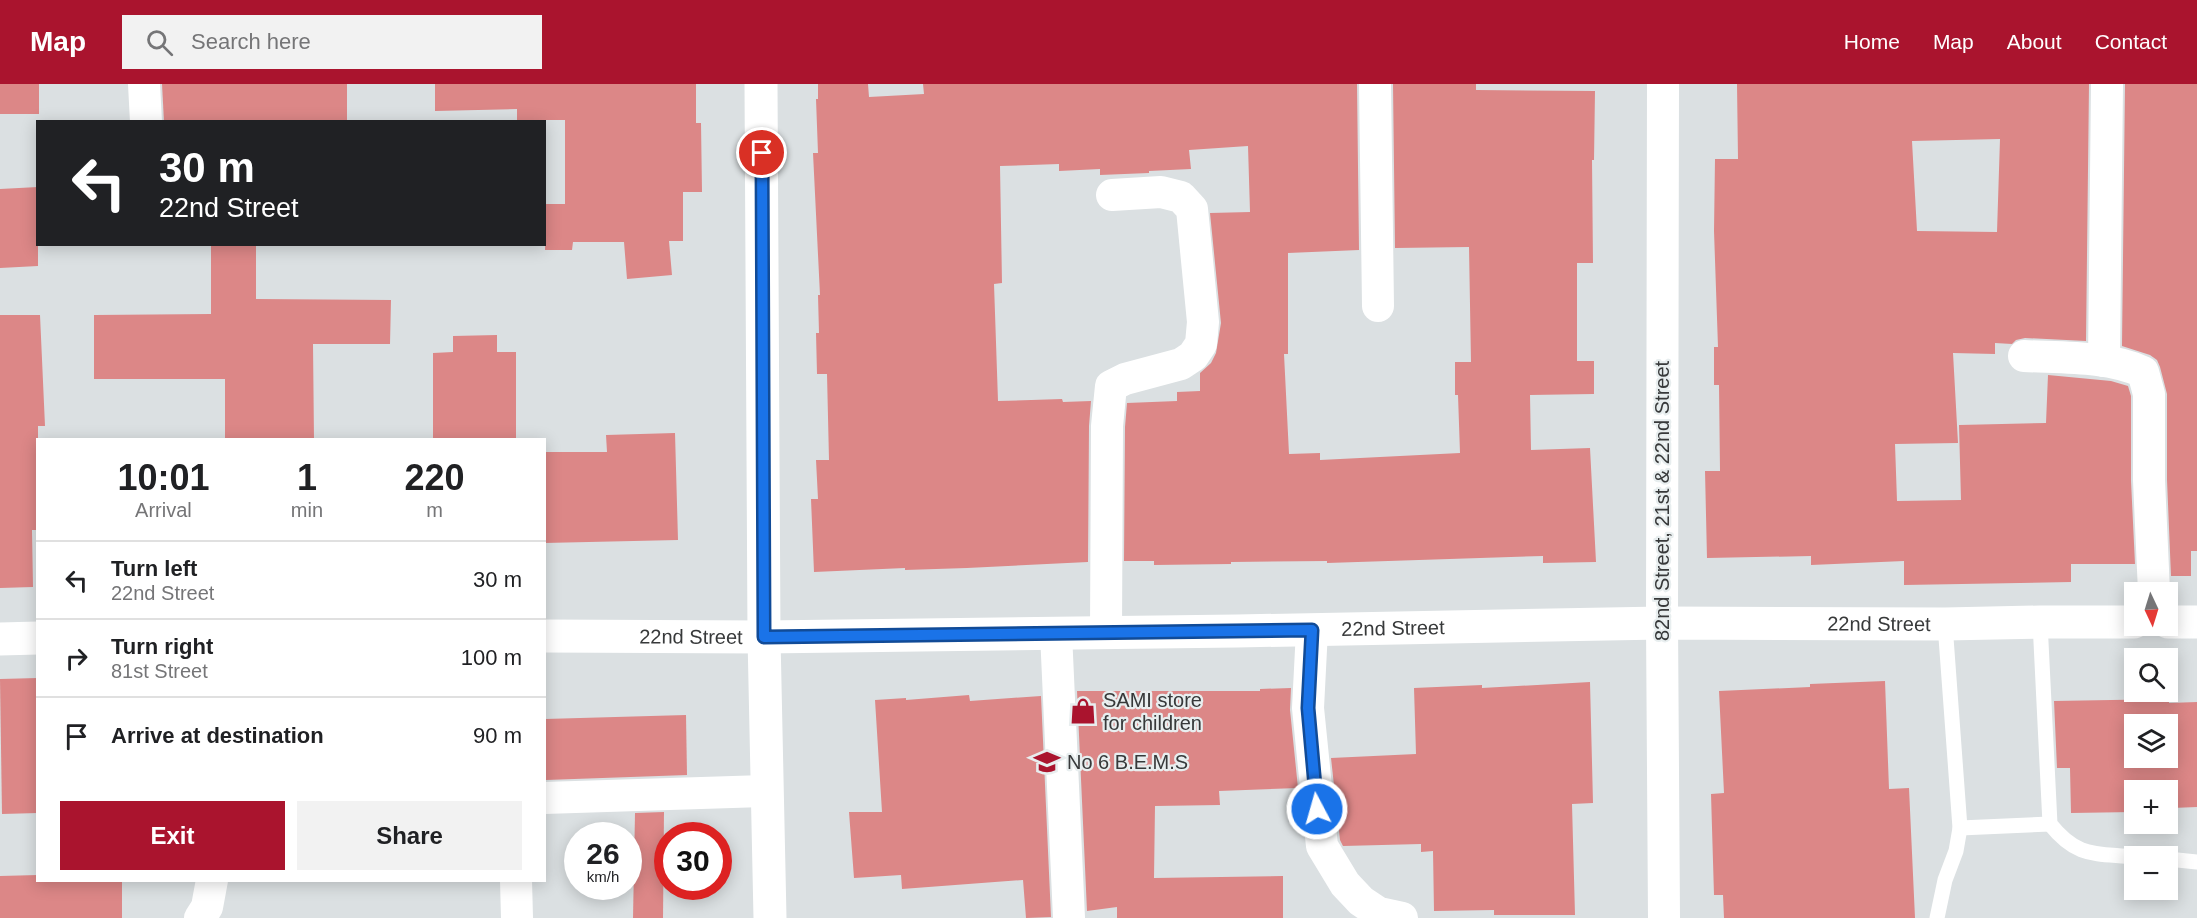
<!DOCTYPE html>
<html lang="en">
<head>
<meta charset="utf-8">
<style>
	:root { --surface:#fff; --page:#f2f2f2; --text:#202124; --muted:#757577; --line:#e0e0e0; --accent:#aa142e }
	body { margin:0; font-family:Helvetica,sans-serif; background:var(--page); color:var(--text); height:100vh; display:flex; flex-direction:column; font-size:22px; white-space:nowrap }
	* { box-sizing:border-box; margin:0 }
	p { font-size:20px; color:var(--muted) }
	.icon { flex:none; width:33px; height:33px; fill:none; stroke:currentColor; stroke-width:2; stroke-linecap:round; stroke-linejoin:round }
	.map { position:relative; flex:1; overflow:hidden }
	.panel { position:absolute; left:36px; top:354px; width:510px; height:444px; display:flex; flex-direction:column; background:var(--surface); border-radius:0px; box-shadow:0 3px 15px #0003 }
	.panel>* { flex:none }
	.guide { position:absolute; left:36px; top:36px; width:510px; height:126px; border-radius:0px; box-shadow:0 3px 15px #0003; background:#202124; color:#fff; overflow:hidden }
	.needle { width:39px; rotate:176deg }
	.buttons { position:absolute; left:2124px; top:498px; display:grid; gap:12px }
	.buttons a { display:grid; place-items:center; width:54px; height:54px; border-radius:0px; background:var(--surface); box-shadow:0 3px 15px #0003; font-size:30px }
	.speed { position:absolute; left:564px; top:738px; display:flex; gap:12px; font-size:30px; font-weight:700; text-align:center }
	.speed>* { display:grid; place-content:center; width:78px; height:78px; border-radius:50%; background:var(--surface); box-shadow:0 3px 15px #0003; line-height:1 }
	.speed small { font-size:15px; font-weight:400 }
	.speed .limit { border:9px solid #d22; background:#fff; color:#111 }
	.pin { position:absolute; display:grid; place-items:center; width:51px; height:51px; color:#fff; margin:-26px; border:3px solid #fff; border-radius:50%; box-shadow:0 2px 6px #0007 }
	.me { position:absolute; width:66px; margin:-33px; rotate:354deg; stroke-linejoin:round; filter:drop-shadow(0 0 4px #0008) }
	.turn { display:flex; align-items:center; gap:21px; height:126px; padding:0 24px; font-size:27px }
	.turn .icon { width:78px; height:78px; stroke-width:2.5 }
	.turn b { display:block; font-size:42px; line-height:51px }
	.eta { display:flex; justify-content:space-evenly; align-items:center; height:102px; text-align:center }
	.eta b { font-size:36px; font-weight:800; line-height:42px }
	.cta { display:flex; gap:12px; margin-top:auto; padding:12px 24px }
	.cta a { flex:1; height:69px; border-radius:0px; background:var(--accent); color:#fff; font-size:24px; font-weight:800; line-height:69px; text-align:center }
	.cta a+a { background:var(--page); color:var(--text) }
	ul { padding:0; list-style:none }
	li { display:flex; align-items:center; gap:18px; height:78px; padding:0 24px; border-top:2px solid var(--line) }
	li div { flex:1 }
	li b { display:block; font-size:22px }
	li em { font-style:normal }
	header { display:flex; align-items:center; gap:36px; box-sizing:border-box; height:84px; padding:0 30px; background:var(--accent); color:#fff }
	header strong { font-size:28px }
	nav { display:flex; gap:33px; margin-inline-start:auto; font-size:21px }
	.search { width:420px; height:54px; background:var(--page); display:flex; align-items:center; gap:15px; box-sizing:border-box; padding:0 21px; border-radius:0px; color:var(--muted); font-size:22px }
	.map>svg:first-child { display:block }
	.building { fill:#dc8787; fill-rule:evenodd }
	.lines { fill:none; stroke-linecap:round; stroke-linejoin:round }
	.lane { stroke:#fff; stroke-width:15 }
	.street { stroke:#fff; stroke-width:32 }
	.secondary { stroke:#fff; stroke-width:33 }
	.route-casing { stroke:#114b97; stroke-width:15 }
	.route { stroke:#1a73e8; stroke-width:10 }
	.labels { text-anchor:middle; stroke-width:4.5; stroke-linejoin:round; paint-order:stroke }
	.street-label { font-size:20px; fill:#37393a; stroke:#e8eeef }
	.poi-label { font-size:20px; fill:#37393a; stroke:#e8eeef; text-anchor:start }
</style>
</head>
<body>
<header>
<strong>Map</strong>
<div class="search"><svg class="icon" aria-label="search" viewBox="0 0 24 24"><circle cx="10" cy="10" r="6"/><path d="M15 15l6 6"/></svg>Search here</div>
<nav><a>Home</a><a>Map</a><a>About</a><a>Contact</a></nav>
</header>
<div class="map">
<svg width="2197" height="834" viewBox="0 0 2197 834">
	<rect width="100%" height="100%" fill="#dbe0e2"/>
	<g class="building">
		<rect x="0" y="0" width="39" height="30"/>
		<path d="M162 0H347V36L164 38Z"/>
		<path d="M435 0H696V39H701L702 108H683V157H669L672 191 627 195 624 158H573L572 166H545L546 120H565V36H517V25L435 27Z"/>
		<path d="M818 0H868L869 13 924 10 923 0H1357L1359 166 1288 169V270H1284L1289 370 1320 369V376L1460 369 1458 311H1455V278H1471L1469 163 1395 164 1393 0H1476V6L1595 7 1594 76H1592L1593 179H1577V277H1594V310L1530 311 1531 366 1590 364 1596 478 1543 479V472L1327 479V477L1231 478V480L1154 481V477H1124L1125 343 1127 319 1177 317V308L1200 307V289L1211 279 1216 269 1221 239 1210 129 1250 128 1248 62 1189 66 1191 85 1149 87V89L1100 91V85L1059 87V80L1000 82 1002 199 994 200 998 317 1062 315 1063 318 1091 317 1089 342 1088 478 967 484 905 486V484L814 488 811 415H818L816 376H829L827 290H817L816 249H819L818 211H820L813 69H818L816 15H818Z"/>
		<path d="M1737 0H2089L2086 257 2025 254 2016 256 2012 260 1995 259V270L1953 269 1958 359 1895 360 1897 417 1961 416 1959 341 2046 339 2048 291 2111 297 2128 302 2131 312V397L2135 480H2071V498L1904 501V477L1811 481V472L1707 474 1705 387H1720L1719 301H1714V263H1718L1714 147 1715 75H1738ZM2000 55 1997 148 1917 147 1912 57Z"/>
		<path d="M2125 0H2197V467H2191V492H2171L2167 396V310L2160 283 2157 276 2150 271 2122 262Z"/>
		<path d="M38 103V182L0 184V105Z"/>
		<path d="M211 160H256V215L391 216 390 260H313L314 356H225V295H94V231L211 230Z"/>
		<path d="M0 231H40L45 342H38V446H32L33 503 0 504Z"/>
		<path d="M497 251V268H516V356H433V269L453 268V252Z"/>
		<path d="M675 349 678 456 544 459V368H607L606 351Z"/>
		<path d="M38 594V729L2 730 0 595Z"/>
		<path d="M1885 597 1889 705 1909 704 1915 834H1724L1723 811H1714L1711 710 1724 709 1719 607 1810 603V600Z"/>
		<path d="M1590 598 1593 719 1572 720 1575 831H1494V826L1434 827 1433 767 1421 768V760L1343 762 1340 756 1331 674 1416 670 1414 604 1482 601V604Z"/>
		<path d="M1291 604 1290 626 1298 704 1219 707 1220 721 1155 722 1154 794 1283 792V834H1117V823L1087 827 1077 607H1260V605Z"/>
		<path d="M969 611 970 617 1041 612 1051 833 1026 834 1023 796 902 805 901 791 854 794 849 728H882L875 616 906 614V616Z"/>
		<path d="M2169 615V619L2197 618V723L2172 724V727H2168V706H2134V728L2071 729 2070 684H2057L2054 617ZM2134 640H2168V674H2134Z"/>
		<path d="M686 631 687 691 546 696 545 635Z"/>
		<path d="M664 728 663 834H633L635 729Z"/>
		<path d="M38 791V796H122V834H0V792Z"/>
	</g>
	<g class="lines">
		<g class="lane">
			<path d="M2040 538 2050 740C2077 774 2095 769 2134 773"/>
			<path d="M1960 744 2050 740"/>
			<path d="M2168 775 2197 778"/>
			<path d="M1937 834 1945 796 1956 767 1960 744 1945 540"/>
		</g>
		<g class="street">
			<path d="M144 0 146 38"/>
			<path d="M1375 0 1378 222"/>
			<path d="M1663 0 1662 539 1664 834"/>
			<path d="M2024 272C2063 274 2108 272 2143 288L2149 310V396L2154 508"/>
			<path d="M2104 277 2107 0"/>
			<path d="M1312 546 1308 624 1322 762 1345 800 1361 817 1379 829 1402 834"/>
			<path d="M1106 548 1107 342 1111 302 1125 295 1181 280 1193 272 1201 260 1203 238 1192 125 1181 113 1161 108 1112 111"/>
			<path d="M1056 549 1069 834"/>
			<path d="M544 714 767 707"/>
			<path d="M516 796 517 834"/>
			<path d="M200 834 207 823 212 796"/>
		</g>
		<g class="secondary">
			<path d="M761 0 764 553 770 834"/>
			<path d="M2168 538H2197"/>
			<path id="s1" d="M544 552 764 553 1237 547 1662 539 1945 540 2040 538H2134"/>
			<path d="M0 555 38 554"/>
		</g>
	</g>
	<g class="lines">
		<g class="route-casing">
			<path id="route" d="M762 69 764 553 1312 546 1308 624 1317 725"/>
		</g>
		<use href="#route" class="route"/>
	</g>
	<defs>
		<g id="shop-bare" transform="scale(2.07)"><path d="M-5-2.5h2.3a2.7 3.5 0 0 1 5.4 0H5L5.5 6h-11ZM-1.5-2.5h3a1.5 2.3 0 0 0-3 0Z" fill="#aa142e" stroke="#e8eeef" stroke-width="2.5" paint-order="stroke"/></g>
		<g id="school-bare" transform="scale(2.07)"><path d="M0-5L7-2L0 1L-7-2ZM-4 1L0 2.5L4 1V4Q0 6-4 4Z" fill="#aa142e" stroke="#e8eeef" stroke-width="2.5" paint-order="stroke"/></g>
	</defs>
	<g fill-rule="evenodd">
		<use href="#shop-bare" x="1083" y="627"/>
		<use href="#school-bare" x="1047" y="678"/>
	</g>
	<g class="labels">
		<g class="street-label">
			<text transform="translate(1662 417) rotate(-90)" y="7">82nd Street, 21st &amp; 22nd Street</text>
			<text dy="7" stroke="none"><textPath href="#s1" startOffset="1335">22nd Street</textPath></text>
			<text dy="7" stroke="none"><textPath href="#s1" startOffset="849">22nd Street</textPath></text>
			<text dy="7" stroke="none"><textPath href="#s1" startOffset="147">22nd Street</textPath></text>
		</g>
		<g class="poi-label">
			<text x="1103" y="623">SAMI store<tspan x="1103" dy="23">for children</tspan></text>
			<text x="1067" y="685">No 6 B.E.M.S</text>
		</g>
	</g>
</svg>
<div class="buttons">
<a><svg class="needle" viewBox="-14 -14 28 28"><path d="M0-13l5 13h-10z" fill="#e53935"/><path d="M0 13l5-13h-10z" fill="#757577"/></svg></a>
<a><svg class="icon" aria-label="search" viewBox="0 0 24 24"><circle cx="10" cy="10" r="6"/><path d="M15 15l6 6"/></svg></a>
<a><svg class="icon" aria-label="layers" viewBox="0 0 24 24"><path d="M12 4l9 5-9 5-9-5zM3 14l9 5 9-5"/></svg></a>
<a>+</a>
<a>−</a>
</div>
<div class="speed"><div>26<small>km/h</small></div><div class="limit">30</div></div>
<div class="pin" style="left:762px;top:69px;background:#d93025"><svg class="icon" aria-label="arrive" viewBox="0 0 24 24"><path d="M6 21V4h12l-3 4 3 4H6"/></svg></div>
<svg class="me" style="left:1317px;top:725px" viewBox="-20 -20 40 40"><circle r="17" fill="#1a73e8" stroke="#fff" stroke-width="3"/><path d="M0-11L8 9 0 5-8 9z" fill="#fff"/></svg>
<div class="guide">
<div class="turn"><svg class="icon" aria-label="left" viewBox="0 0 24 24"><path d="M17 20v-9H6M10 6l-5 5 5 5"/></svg><div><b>30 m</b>22nd Street</div></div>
</div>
<section class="panel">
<div class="eta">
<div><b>10:01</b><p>Arrival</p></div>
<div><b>1</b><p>min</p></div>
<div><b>220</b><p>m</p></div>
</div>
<ul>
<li><svg class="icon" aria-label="left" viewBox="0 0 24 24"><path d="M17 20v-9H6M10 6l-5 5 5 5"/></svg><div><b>Turn left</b><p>22nd Street</p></div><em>30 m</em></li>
<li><svg class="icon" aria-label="right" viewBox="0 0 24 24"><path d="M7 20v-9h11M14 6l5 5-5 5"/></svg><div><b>Turn right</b><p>81st Street</p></div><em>100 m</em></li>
<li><svg class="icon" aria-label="arrive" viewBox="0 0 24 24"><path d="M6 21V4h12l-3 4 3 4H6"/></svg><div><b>Arrive at destination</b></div><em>90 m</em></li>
</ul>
<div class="cta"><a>Exit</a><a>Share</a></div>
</section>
</div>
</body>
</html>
